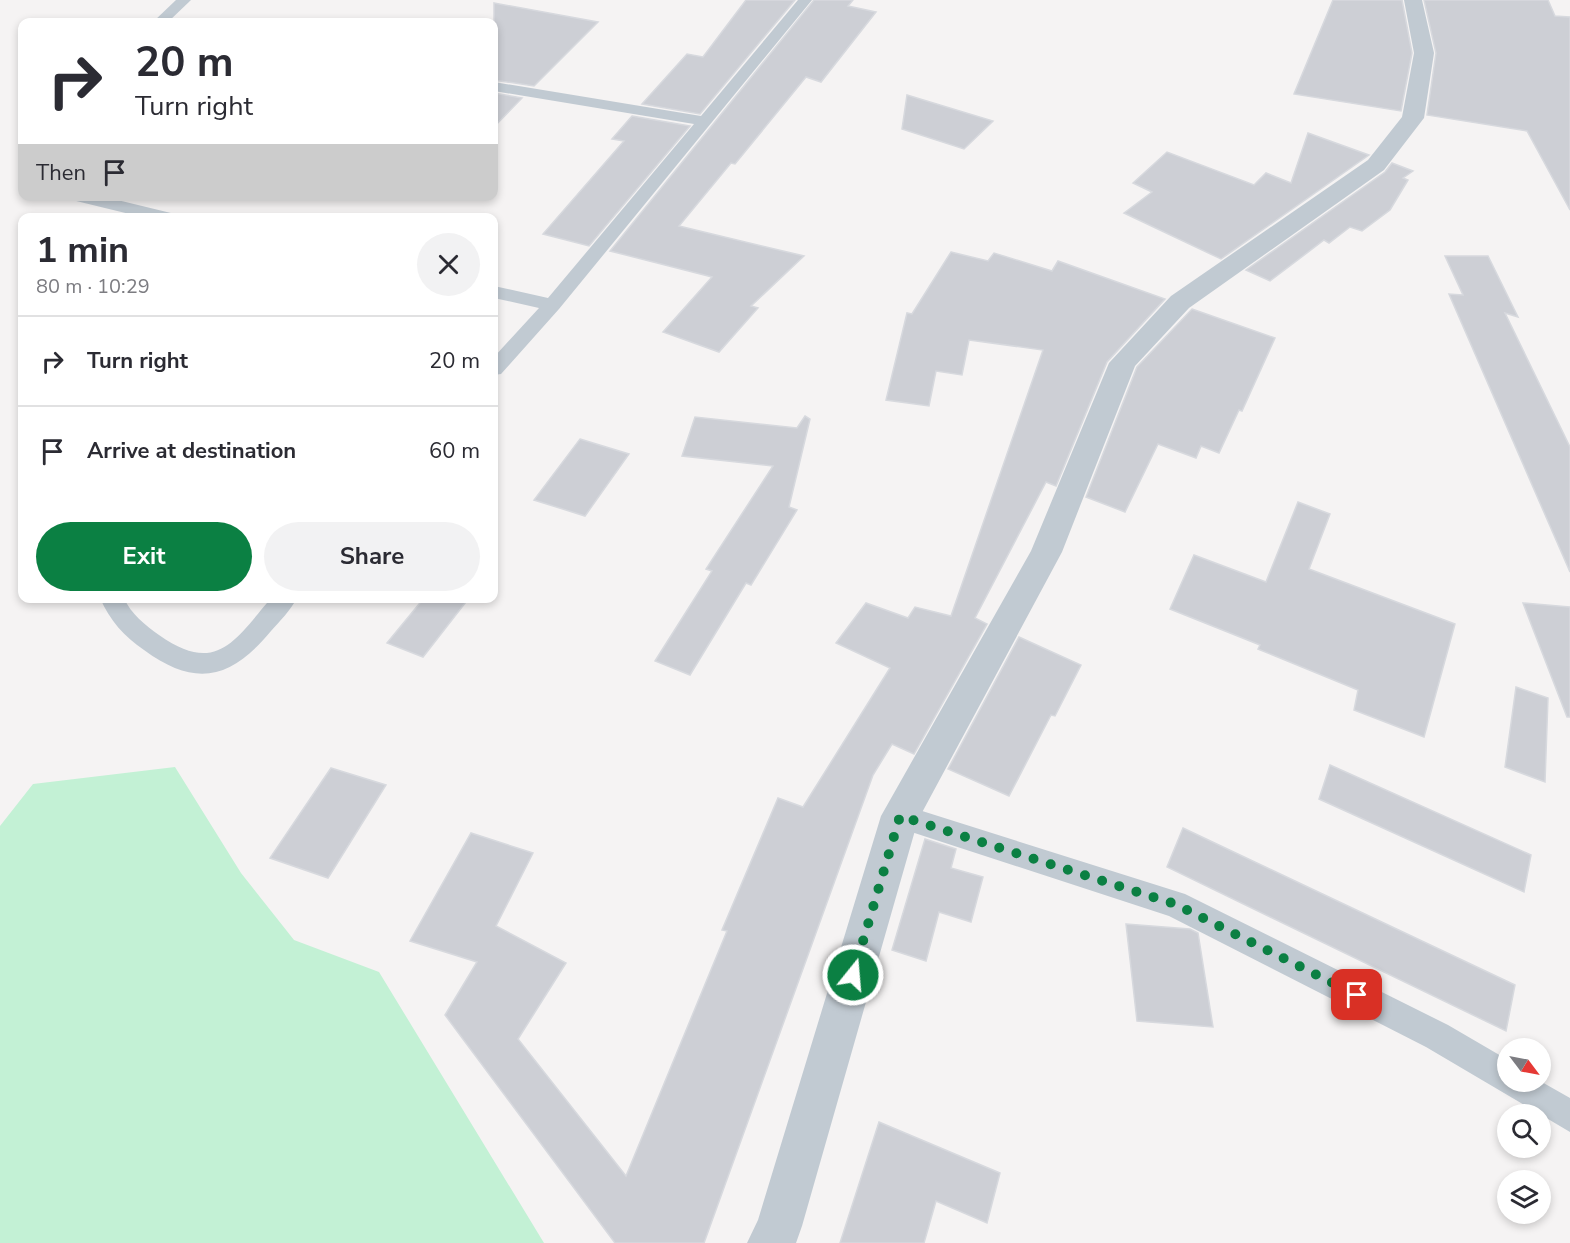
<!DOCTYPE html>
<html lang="en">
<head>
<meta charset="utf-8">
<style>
	:root { --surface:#fff; --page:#f2f2f3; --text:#2b2b33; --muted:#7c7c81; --line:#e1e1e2; --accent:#0b8043 }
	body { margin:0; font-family:"Nunito Sans",sans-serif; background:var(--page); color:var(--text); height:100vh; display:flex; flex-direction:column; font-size:22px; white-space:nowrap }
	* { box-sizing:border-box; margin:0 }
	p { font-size:20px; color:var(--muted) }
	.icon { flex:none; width:33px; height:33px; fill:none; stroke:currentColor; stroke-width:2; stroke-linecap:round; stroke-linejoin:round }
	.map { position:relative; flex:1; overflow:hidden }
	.drawer { position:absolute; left:18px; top:213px; width:480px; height:390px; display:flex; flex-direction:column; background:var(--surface); border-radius:12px; box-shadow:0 3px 9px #0003 }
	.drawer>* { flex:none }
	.guide { position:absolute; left:18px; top:18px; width:480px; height:183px; border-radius:12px; box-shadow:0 3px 9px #0003; background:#fff; color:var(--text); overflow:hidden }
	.needle { width:39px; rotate:122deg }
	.tools { position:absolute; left:1497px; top:1038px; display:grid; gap:12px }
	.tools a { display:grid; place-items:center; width:54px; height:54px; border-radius:50%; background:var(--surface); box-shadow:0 3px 9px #0003; font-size:30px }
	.pin { position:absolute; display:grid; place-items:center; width:51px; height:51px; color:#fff; margin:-26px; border-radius:12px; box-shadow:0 3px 9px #0006 }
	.me { position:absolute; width:66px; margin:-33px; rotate:17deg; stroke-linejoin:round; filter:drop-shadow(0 0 4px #0008) }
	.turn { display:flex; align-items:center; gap:21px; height:126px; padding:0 18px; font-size:27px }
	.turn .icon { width:78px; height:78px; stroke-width:2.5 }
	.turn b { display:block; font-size:42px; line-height:51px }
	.then { display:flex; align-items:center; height:57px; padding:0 18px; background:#0003; gap:12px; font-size:22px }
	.round { display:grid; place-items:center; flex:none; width:63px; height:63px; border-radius:32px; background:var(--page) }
	.headline { display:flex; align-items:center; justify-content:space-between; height:102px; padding:0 18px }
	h1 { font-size:36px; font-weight:700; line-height:45px }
	.action { display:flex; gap:12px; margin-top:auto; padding:12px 18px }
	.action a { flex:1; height:69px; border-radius:36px; background:var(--accent); color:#fff; font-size:24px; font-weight:700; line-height:69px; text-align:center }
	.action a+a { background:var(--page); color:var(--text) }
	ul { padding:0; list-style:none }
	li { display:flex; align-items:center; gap:18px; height:90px; padding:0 18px; border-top:2px solid var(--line) }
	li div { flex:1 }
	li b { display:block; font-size:22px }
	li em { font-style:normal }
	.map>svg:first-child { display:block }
	.green { fill:#c3f1d5 }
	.building { fill:#cdcfd5; stroke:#d7d9de; stroke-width:1.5 }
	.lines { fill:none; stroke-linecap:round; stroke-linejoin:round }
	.lane { fill:#c1cad2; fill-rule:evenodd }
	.street { fill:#c1cad2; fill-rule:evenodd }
	.route { stroke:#0b8043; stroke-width:10; stroke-dasharray:0 18 }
</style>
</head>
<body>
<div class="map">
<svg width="1570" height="1243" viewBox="0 0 1570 1243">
	<rect width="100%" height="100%" fill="#f5f3f3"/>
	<path class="green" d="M175 767 241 873 294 940 379 972 544 1243H0V826L33 784Z"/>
	<g class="building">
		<path d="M746 0H795L700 114 642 104 687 54 703 57Z"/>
		<path d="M814 0H853L848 6 876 12 821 82 806 77 735 164 731 163 679 226 804 256 751 306 758 308 719 352 663 332 712 277 610 251Z"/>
		<path d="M1333 0H1402L1412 53 1401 111 1294 94Z"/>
		<path d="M1424 0H1548L1555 16 1570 17V210L1527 131 1427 115 1436 53Z"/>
		<path d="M494 3 598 22 534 86 494 80Z"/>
		<path d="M494 93 522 98 494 127Z"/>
		<path d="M907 95 993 121 964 149 902 129Z"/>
		<path d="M632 116 690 126 589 246 543 234 624 141 612 139Z"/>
		<path d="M1308 133 1369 155 1221 259 1124 213 1152 192 1133 183 1167 152 1254 185 1266 173 1291 183Z"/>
		<path d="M1392 163 1413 171 1403 178 1408 180 1390 210 1362 231 1350 227 1329 243 1324 240 1270 281 1246 270 1385 172Z"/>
		<path d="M951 252 988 261 994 253 1052 271 1058 261 1165 299 1107 362 1056 486 1046 482 975 618 987 624 914 754 892 744 873 775 704 1243H615L445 1015 477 962 410 941 471 833 533 853 496 926 566 963 518 1039 626 1176 727 931 722 930 778 798 803 807 890 668 836 643 866 603 908 618 915 607 951 616 1043 350 969 340 962 375 936 371 929 406 886 400 907 313 912 314Z"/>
		<path d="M1445 256H1488L1518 317 1505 313 1570 447V572L1449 294 1463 295Z"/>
		<path d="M1192 309 1275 338 1242 411 1239 410 1219 453 1201 446 1196 458 1158 444 1125 512 1086 497 1137 367Z"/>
		<path d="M805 416 810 419 789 507 797 510 751 585 746 583 690 675 655 661 712 571 706 569 773 466 682 456 695 417 797 428Z"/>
		<path d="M580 439 629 454 585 516 534 500Z"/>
		<path d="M1298 502 1330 514 1309 569 1455 624 1424 737 1354 710 1358 690 1258 649 1260 645 1170 609 1194 555 1266 582Z"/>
		<path d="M424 598H469L423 657 387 643Z"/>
		<path d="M1523 603 1570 607V717H1567Z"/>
		<path d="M1019 637 1081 665 1055 716 1051 715 1009 796 948 769Z"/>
		<path d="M1516 687 1548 698 1545 782 1505 767Z"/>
		<path d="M1330 765 1531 855 1524 892 1319 799Z"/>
		<path d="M331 768 386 785 328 878 270 858Z"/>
		<path d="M1183 828 1515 985 1506 1031 1167 867Z"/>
		<path d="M925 839 956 849 951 868 983 877 971 922 939 912 926 961 892 950Z"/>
		<path d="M1126 924 1190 929 1198 933 1213 1027 1137 1021Z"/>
		<path d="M879 1122 1000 1173 987 1223 936 1201 924 1243H840Z"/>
	</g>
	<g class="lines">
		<g class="lane">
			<path d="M176 0H191L168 22H153Z"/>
			<path d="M798 0H812L559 309 501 374 494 375V357L539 308 494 298V286L548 298 694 124 494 91V82L701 116Z"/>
			<path d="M70 196H101L175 214 177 218H146L72 200Z"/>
			<path d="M100 598H124C131 614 145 625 159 635 216 675 234 642 271 598H297C290 611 280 621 271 631 232 678 197 689 144 650 124 636 110 621 100 598Z"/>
			<path d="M900 804 1185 894 1448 1025 1508 1060V1082L1540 1081 1570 1098V1132L1426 1047 1169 916 890 825 886 816 890 807Z"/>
		</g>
		<path class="street" d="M1404 0H1422L1434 53 1424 118 1384 170 1189 308 1135 366 1062 552 918 820 802 1226 796 1243H747L758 1220 881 816 1031 551 1109 363 1171 296 1368 160 1402 117 1414 53Z"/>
	</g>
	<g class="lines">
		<path class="route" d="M853 975 900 816 1175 904 1357 995"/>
	</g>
</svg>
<div class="tools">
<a><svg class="needle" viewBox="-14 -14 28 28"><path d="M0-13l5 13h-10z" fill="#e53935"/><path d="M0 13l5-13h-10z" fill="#7c7c81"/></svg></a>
<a><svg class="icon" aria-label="search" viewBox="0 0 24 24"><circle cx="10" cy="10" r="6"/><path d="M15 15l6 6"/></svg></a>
<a><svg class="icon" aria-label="layers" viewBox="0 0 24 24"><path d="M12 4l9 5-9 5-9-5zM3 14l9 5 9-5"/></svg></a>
</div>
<div class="pin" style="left:1357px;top:995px;background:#d93025"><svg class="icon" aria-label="arrive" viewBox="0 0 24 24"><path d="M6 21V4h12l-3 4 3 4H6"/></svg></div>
<svg class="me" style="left:853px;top:975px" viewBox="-20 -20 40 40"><circle r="17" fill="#0b8043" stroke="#fff" stroke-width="3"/><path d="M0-11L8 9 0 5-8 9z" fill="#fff"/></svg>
<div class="guide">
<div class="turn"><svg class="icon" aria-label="right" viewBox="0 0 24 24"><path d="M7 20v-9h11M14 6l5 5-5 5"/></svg><div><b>20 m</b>Turn right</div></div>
<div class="then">Then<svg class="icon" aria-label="arrive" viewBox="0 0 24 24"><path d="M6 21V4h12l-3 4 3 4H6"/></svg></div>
</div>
<section class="drawer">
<div class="headline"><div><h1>1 min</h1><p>80 m · 10:29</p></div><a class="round"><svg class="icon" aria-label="close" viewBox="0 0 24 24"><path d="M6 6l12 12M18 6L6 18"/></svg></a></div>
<ul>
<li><svg class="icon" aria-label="right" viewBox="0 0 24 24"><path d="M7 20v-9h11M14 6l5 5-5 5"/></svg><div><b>Turn right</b></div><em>20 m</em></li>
<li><svg class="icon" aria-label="arrive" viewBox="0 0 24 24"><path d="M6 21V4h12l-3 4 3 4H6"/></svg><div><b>Arrive at destination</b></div><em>60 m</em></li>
</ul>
<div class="action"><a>Exit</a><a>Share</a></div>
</section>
</div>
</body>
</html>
